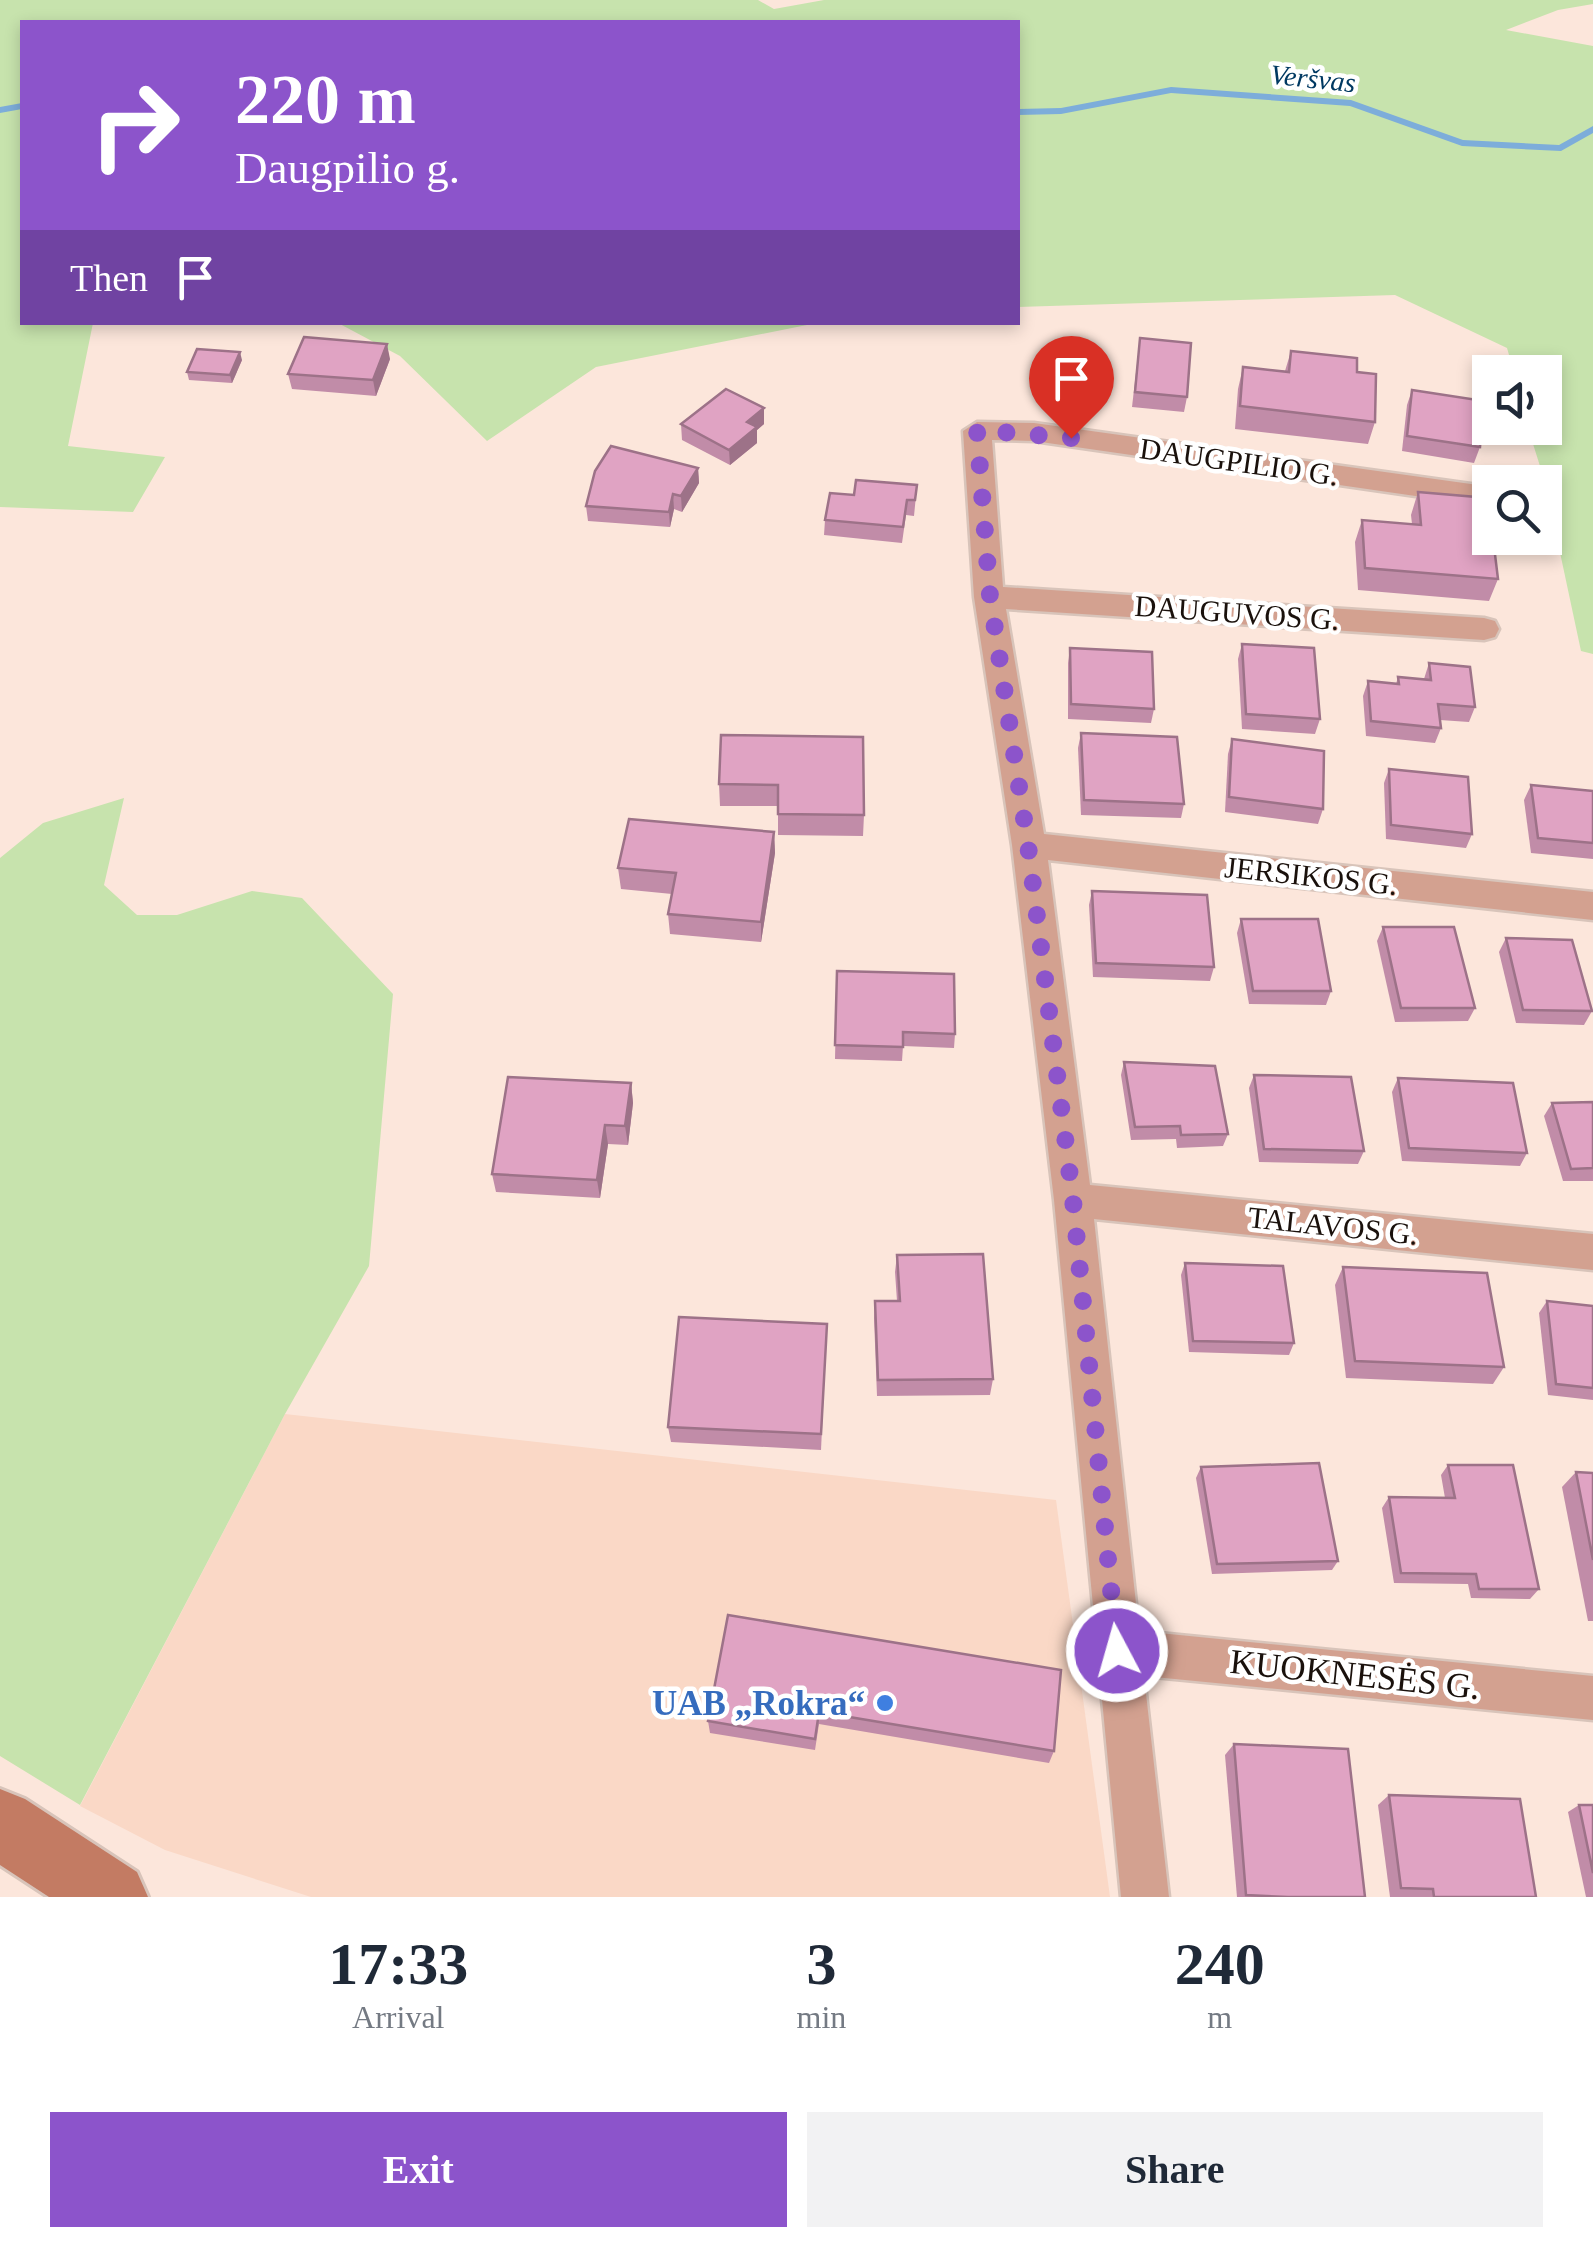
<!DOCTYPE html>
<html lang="en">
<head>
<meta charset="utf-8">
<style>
	:root { --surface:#fff; --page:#f2f2f3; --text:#1f2937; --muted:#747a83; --accent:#8c54cb }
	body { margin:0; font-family:Georgia,serif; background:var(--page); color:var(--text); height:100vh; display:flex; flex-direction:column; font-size:38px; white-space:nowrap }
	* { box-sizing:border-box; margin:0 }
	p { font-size:32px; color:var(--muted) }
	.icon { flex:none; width:55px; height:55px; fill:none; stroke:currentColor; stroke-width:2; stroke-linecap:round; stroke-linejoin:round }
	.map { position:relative; height:1897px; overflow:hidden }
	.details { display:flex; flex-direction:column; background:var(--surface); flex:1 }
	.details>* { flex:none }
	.guide { position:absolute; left:20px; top:20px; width:1000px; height:305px; border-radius:0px; box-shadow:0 5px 15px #0003; background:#8c54cb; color:#fff; overflow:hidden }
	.tools { position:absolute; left:1472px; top:355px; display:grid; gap:20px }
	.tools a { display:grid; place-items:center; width:90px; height:90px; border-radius:0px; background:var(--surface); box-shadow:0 5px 15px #0003; font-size:50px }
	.pin { position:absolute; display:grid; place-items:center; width:85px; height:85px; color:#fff; margin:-102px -42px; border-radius:50% 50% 50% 0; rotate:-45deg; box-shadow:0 0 10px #0007 }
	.pin .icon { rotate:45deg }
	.me { position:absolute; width:110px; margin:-55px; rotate:354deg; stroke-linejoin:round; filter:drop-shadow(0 0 8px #0008) }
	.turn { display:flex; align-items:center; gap:35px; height:210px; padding:0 50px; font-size:45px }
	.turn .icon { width:130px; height:130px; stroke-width:2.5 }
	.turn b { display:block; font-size:70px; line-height:85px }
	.then { display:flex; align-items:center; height:95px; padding:0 50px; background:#0003; gap:20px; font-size:38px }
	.eta { display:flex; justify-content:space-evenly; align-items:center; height:170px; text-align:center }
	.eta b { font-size:60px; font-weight:700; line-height:70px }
	.primary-button { display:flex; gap:20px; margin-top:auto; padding:20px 50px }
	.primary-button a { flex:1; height:115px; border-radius:0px; background:var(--accent); color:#fff; font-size:40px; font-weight:700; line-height:115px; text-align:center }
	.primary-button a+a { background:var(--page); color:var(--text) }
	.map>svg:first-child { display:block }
	.built { fill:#fad8c6 }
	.green { fill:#c7e3ad }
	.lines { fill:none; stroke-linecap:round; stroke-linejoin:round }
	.stream { fill:#7dadda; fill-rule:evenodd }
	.minor-casing { stroke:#d8c4ba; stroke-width:5 }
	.secondary-casing { stroke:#d8c4ba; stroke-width:6 }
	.minor { fill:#d3a190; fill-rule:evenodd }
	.secondary { fill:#c37b63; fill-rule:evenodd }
	.wall { fill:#c18ca8 }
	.shaded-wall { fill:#9d7288 }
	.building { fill:#e0a3c3; stroke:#9d7288; stroke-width:2.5 }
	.route { stroke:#8c54cb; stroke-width:18; stroke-dasharray:0 32.4 }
	.shop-dot { fill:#3f7fe0; stroke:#fff; stroke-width:4 }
	.labels { text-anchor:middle; stroke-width:9; stroke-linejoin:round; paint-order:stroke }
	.far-water-label { font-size:28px; font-style:italic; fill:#003962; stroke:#fff }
	.street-label { font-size:30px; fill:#1a110c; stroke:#fff }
	.near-street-label { font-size:35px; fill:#1a110c; stroke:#fff }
	.near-shop-label { font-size:35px; font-weight:bold; fill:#366cbe; stroke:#fff; text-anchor:end }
</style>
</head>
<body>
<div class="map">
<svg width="1593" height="1897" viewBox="0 0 1593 1897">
	<rect width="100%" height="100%" fill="#fce6db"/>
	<path class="built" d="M285 1414 1056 1500 1110 1897H311L165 1850 80 1806Z"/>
	<g class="green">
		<path d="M0 0H758L774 9 824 0H1593V4L1558 10 1506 30 1593 46V654L1581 651 1545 482 1528 428H1545V372H1514L1507 348 1395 295 1018 307V22H22V322L93 323 68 446 165 457 133 512 0 507Z"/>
		<path d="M338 323H817L596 367 487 441 400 356Z"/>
		<path d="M124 798 104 885 137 915H177L252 891 302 898 393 994 369 1266 285 1414 80 1805 0 1756V858L43 823Z"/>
	</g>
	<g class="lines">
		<g class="stream">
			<path d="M1171 87 1351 100 1463 140 1559 145 1593 126V133L1561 151 1462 146 1350 106 1171 93 1061 114 1018 115V109L1061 108Z"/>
			<path d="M22 103V109L0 113V107Z"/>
		</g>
		<g class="minor-casing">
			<path id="minor" d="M977 422 1034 423 1478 485 1490 491 1488 502 1478 505 1034 441 992 440 1003 587 1484 618 1495 621 1499 629 1495 637 1484 640 1006 609 1044 834 1593 892V920L1048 860 1090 1185 1593 1234V1270L1094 1219 1139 1631 1593 1676V1720L1144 1676 1169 1897H1121L1054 1200 1012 845 974 597 963 431Z"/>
		</g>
		<g class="secondary-casing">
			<path id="secondary" d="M0 1789 25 1799 137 1872 148 1897H49L0 1865Z"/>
		</g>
		<use href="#minor" class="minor"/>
		<use href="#secondary" class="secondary"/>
	</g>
	<g class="wall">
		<path d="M1140 338 1187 397 1184 412 1132 407Z"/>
		<path d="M1054 350 1090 388 1089 396 1053 394Z"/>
		<path d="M1291 351 1357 372 1375 422 1368 444 1235 429 1238 389 1243 367 1285 371Z"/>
		<path d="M390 359 376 396 292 389 288 374Z"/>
		<path d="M242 360 232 383 189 380 187 372Z"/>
		<path d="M1412 390 1480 447 1474 463 1402 451 1407 405Z"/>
		<path d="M681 424H764L757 430V443L730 465 682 440Z"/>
		<path d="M698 468 699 483 682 512 674 509 670 527 588 521 586 506Z"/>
		<path d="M917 485 914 516 906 515 902 543 824 535 825 520 854 495Z"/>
		<path d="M1418 492 1498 579 1489 601 1358 590 1355 542 1362 520 1412 524 1411 515Z"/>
		<path d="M1242 644 1320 719 1315 734 1242 729 1238 659Z"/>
		<path d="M1070 648 1154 709 1151 723 1068 719V663Z"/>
		<path d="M1429 663 1475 707 1469 722 1440 720 1441 728 1435 743 1366 736 1363 696 1368 681 1396 684 1398 677 1424 679Z"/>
		<path d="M1081 733 1184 804 1181 818 1081 815 1078 748Z"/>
		<path d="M721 735 864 815 863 836 778 835V806H720L719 784Z"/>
		<path d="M1232 739 1323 809 1318 824 1225 812 1228 754Z"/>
		<path d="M1389 769 1472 834 1466 848 1386 839 1384 783Z"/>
		<path d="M1531 785 1593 791V859L1531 853 1524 800Z"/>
		<path d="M774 832 775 853 761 942 670 934 668 914 672 894 621 889 618 868Z"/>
		<path d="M1092 891 1214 967 1210 981 1093 977 1089 905Z"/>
		<path d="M1241 919 1331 991 1326 1005 1249 1004 1237 933Z"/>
		<path d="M1383 927 1475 1008 1468 1021 1395 1022 1377 941Z"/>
		<path d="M1506 938 1592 1011 1584 1025 1516 1023 1499 952Z"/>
		<path d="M837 971 955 1034 954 1048 903 1046 902 1061 835 1059Z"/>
		<path d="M1124 1062 1228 1134 1223 1146 1177 1148 1176 1139 1131 1140 1121 1075Z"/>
		<path d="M1254 1075 1364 1151 1358 1164 1259 1162 1249 1088Z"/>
		<path d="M1398 1078 1527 1153 1520 1166 1402 1161 1392 1092Z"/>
		<path d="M631 1083 633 1103 628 1145 608 1144 600 1198 496 1192 492 1174Z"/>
		<path d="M1593 1102V1181H1563L1544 1116 1552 1103Z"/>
		<path d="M897 1255 993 1379 990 1395 877 1396 874 1318 875 1301H897L895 1272Z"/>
		<path d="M1185 1263 1294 1343 1289 1355 1189 1352 1181 1275Z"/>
		<path d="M1343 1267 1504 1367 1493 1384 1346 1378 1335 1285Z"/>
		<path d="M1547 1301 1593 1306V1400L1548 1395 1539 1313Z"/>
		<path d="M827 1324 821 1450 671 1442 668 1427Z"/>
		<path d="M1448 1465 1539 1589 1530 1599 1471 1598 1468 1584 1394 1583 1382 1508 1389 1497 1445 1498 1441 1475Z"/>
		<path d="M1201 1467 1338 1561 1332 1570 1212 1574 1196 1478Z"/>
		<path d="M1576 1472 1593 1473V1621H1588L1562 1487Z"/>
		<path d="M728 1615 1054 1751 1049 1763 819 1724 815 1750 710 1733 708 1721Z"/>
		<path d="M1234 1744 1365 1897H1237L1225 1755Z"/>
		<path d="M1389 1795 1536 1897H1390L1378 1805Z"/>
		<path d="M1579 1805H1593V1897H1586L1568 1812Z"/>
	</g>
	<g class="shaded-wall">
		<path d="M387 344 390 359 376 396 373 380Z"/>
		<path d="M240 352 242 360 232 383 230 375Z"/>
		<path d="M764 408V424L757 430V443L730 465 729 450 747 422Z"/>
		<path d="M698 468 699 483 682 512 681 496Z"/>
		<path d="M673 494 674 509 670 527 669 512Z"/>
		<path d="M774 832 775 853 761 942V922Z"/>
		<path d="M631 1083 633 1103 628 1145 625 1126Z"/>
		<path d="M605 1125 608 1144 600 1198 597 1180Z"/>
	</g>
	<g class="building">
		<path d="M304 337 387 344 373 380 288 374Z"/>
		<path d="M1140 338 1191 343 1187 397 1135 392Z"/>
		<path d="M197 349 240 352 230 375 187 372Z"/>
		<path d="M1054 350 1090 352V388L1054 386Z"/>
		<path d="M1291 351 1357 358V372L1376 374 1375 422 1240 406 1243 367 1289 372Z"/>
		<path d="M726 389 764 408 747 422 757 427 729 450 681 424Z"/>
		<path d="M1412 390 1484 401 1480 447 1407 436Z"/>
		<path d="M611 446 698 468 681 496 673 494 669 512 586 506 595 471Z"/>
		<path d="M856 480 917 485 915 500H907L903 527 825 520 830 493 854 495Z"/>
		<path d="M1418 492 1488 498 1490 538H1493L1498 579 1365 568 1362 520 1421 525Z"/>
		<path d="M1242 644 1314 648 1320 719 1246 714Z"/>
		<path d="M1070 648 1152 652 1154 709 1071 704Z"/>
		<path d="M1429 663 1470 667 1475 707 1438 704 1441 728 1371 721 1368 681 1399 684 1398 677 1431 680Z"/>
		<path d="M1081 733 1177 737 1184 804 1084 800Z"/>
		<path d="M721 735 863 737 864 815 778 814V785L719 784Z"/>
		<path d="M1232 739 1324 751 1323 809 1229 797Z"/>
		<path d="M1389 769 1468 777 1472 834 1391 825Z"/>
		<path d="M1531 785 1593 791V843L1538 838Z"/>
		<path d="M629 819 774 832 761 922 668 914 676 873 618 868Z"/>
		<path d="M1092 891 1207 895 1214 967 1096 963Z"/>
		<path d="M1241 919H1318L1331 991H1253Z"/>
		<path d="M1383 927H1454L1475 1008H1401Z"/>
		<path d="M1506 938 1572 940 1592 1011 1523 1010Z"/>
		<path d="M837 971 954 974 955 1034 903 1032V1047L835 1045Z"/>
		<path d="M1124 1062 1215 1066 1228 1134 1181 1135 1180 1126 1135 1127Z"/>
		<path d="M1254 1075 1351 1077 1364 1151 1264 1149Z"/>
		<path d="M508 1077 631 1083 625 1126 605 1125 597 1180 492 1174Z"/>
		<path d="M1398 1078 1513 1083 1527 1153 1409 1148Z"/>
		<path d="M1593 1102V1168L1571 1169 1552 1103Z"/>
		<path d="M983 1254 993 1379 878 1380 875 1301H900L897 1255Z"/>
		<path d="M1185 1263 1283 1266 1294 1343 1193 1341Z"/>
		<path d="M1343 1267 1487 1273 1504 1367 1355 1361Z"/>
		<path d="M1547 1301 1593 1306V1388L1556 1384Z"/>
		<path d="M679 1317 827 1324 821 1434 668 1427Z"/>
		<path d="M1319 1463 1338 1561 1217 1564 1201 1467Z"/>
		<path d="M1448 1465H1513L1539 1589H1479L1476 1574 1401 1573 1389 1497 1455 1498Z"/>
		<path d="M1576 1472 1593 1473V1560Z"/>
		<path d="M728 1615 1061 1670 1054 1751 819 1712 815 1739 708 1721Z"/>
		<path d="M1234 1744 1348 1749 1365 1897H1288L1246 1895Z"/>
		<path d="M1389 1795 1520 1799 1536 1897H1434L1433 1889 1401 1888Z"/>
		<path d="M1579 1805H1593V1873Z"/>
	</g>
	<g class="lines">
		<path class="route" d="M1071 438 977 430 990 596 1028 845 1073 1200 1117 1651"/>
	</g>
	<circle class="shop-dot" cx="885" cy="1703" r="10"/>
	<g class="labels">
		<g class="far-water-label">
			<text transform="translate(1313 78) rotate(6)" y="10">Veršvas</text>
		</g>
		<g class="street-label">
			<text transform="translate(1239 462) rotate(8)" y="10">DAUGPILIO G.</text>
			<text transform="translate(1237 613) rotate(4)" y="10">DAUGUVOS G.</text>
			<text transform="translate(1311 876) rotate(6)" y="10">JERSIKOS G.</text>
			<text transform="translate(1333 1226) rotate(6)" y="10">TALAVOS G.</text>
		</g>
		<g class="near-street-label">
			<text transform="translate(1355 1674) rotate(6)" y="12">KUOKNESĖS G.</text>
		</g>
		<g class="near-shop-label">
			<text x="865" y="1715">UAB „Rokra“</text>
		</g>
	</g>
</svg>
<div class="tools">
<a><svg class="icon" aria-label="sound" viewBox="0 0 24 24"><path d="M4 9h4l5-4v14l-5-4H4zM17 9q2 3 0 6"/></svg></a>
<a><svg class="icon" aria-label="search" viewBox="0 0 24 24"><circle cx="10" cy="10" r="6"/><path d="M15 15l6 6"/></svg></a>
</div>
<div class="pin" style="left:1071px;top:438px;background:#d93025"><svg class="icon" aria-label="arrive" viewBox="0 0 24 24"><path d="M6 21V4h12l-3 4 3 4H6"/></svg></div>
<svg class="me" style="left:1117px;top:1651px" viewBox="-20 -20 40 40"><circle r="17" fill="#8c54cb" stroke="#fff" stroke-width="3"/><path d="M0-11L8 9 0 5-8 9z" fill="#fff"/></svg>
<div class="guide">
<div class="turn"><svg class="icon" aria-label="right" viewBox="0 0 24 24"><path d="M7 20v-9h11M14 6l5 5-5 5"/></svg><div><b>220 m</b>Daugpilio g.</div></div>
<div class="then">Then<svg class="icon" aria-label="arrive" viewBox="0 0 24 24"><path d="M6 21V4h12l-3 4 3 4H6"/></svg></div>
</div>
</div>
<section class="details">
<div class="eta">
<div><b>17:33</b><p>Arrival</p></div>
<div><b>3</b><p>min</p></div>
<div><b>240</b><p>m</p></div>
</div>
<div class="primary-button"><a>Exit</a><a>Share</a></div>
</section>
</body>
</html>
